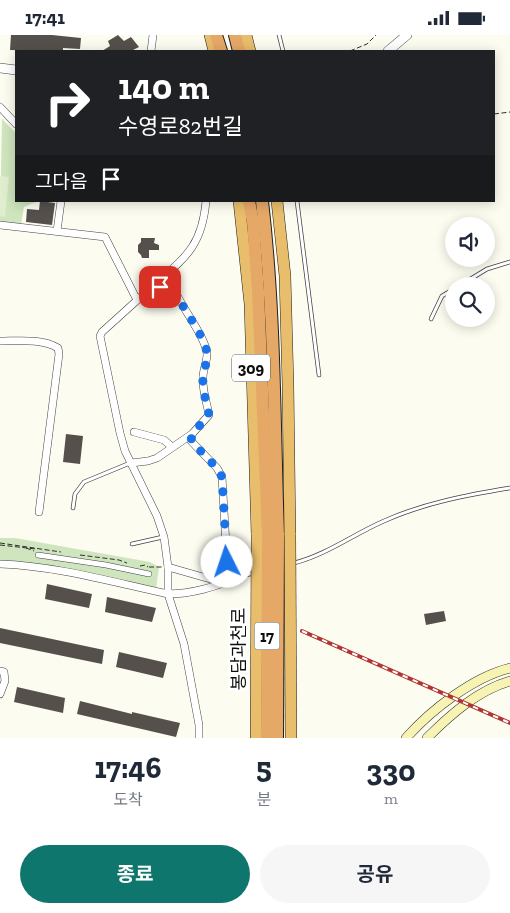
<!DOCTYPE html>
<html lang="ko">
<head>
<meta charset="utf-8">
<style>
	:root { --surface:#fff; --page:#f6f6f7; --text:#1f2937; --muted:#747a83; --accent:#0f766e }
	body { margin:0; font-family:"Zilla Slab","Noto Sans KR",serif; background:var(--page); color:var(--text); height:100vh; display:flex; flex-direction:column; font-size:19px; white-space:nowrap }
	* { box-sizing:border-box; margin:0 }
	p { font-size:16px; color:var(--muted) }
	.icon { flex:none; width:28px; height:28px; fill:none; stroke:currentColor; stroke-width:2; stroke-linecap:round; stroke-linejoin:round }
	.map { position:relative; height:703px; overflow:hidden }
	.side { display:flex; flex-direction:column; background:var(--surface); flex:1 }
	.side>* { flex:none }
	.hud { position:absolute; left:15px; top:15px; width:480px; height:152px; border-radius:0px; box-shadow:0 2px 12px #0003; background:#202124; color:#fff; overflow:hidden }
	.controls { position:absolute; left:445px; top:182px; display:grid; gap:10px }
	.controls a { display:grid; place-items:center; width:50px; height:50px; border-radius:50%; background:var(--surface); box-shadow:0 2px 12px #0003; font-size:25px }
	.pin { position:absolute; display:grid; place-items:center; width:42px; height:42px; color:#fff; margin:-21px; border-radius:10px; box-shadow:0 2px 8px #0006 }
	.me { position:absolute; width:55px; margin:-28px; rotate:356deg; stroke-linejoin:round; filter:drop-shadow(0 0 4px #0008) }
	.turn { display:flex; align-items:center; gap:18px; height:105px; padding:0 20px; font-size:22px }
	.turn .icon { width:65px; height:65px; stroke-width:2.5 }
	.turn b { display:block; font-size:35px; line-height:42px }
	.then { display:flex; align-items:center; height:48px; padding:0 20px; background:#0003; gap:10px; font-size:19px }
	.eta { display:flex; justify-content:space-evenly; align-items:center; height:85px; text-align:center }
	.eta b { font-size:30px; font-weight:700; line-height:35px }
	.primary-button { display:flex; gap:10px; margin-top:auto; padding:10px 20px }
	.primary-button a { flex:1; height:58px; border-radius:30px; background:var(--accent); color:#fff; font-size:20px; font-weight:700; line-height:58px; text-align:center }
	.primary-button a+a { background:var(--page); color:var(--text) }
	.status { display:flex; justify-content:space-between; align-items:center; height:35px; padding:0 25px; background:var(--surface); direction:ltr }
	.status svg { height:14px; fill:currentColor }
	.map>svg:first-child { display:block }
	.green { fill:#cfe5bd }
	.pitch { fill:#e0edce }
	.building { fill:#55504b }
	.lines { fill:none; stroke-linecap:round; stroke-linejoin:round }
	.service-casing { stroke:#414141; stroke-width:4.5 }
	.pedestrian-casing { stroke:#414141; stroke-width:6 }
	.minor-casing { stroke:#414141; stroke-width:8 }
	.tertiary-casing { stroke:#414141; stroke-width:10 }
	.secondary-casing { stroke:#303030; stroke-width:10 }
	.trunk-casing { stroke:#1f1f1f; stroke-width:12 }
	.motorway-casing { stroke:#1f1f1f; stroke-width:14 }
	.path { stroke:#303030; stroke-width:1; stroke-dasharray:5 2.5; stroke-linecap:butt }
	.service { stroke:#fff; stroke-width:3 }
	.pedestrian { stroke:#fff; stroke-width:5 }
	.minor { stroke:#fff; stroke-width:7 }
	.tertiary { stroke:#fff; stroke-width:9 }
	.secondary { stroke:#f7f3b2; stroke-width:9 }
	.trunk { stroke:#e8be6c; stroke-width:11 }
	.motorway { stroke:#e6a866; stroke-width:12 }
	.rail-casing { stroke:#b03533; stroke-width:4 }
	.rail { stroke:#fff; stroke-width:2; stroke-dasharray:5.5; stroke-linecap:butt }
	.trunk-bridge-casing { stroke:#1f1f1f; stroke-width:12; stroke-linecap:butt }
	.motorway-bridge-casing { stroke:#1f1f1f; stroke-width:14; stroke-linecap:butt }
	.trunk-bridge { stroke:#e8be6c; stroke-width:11 }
	.motorway-bridge { stroke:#e6a866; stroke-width:12 }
	.route { stroke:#1a73e8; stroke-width:9; stroke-dasharray:0 16.2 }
	.labels { text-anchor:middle; stroke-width:5; stroke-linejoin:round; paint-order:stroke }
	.shield { fill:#fff; stroke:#565656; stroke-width:1 }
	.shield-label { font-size:16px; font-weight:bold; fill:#0e0e0e }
	.street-label { font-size:18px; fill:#0e0e0e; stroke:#fff }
</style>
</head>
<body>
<div class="status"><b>17:41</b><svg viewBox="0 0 49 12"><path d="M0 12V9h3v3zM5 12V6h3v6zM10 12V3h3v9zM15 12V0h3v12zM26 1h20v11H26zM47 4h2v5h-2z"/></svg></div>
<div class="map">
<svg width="510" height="703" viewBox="0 0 510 703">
	<rect width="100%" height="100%" fill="#fdfcf0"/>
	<g class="green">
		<path d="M2 84 16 98V166H38L24 172 21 189 0 187Z"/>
		<path d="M0 503H15L150 527 159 532 156 554 0 528Z"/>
	</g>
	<path class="pitch" d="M0 141 9 142 5 182 0 181Z"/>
	<g class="building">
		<path d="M11 0H52L81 3 80 14 63 13V16L10 15Z"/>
		<path d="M118 0 124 6 131 2 139 12 131 16H102L110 11 108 6Z"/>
		<path d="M40 166 55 168 52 190 26 187 27 174 39 175Z"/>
		<path d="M141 203H155L154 208 159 210V215H149V223H142L141 220 138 217V210L141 207Z"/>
		<path d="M66 399 83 401 80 429 63 427Z"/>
		<path d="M47 549 92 559 89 573 45 564Z"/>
		<path d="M107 562 156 573 152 587 105 577Z"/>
		<path d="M444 576 446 586 426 590 424 579Z"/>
		<path d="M0 593 104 615 102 629 0 608Z"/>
		<path d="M119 617 167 628 163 643 116 632Z"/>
		<path d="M17 652 65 663 63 678 14 667Z"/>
		<path d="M80 666 132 679V677L180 688 176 702 77 679Z"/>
	</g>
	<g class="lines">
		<g class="service-casing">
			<g id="service">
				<path d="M279 0 283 16"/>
				<path d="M297 166 319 340"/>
				<path d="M459 251 487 234 510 227"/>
				<path d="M431 284 442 261 454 254"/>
				<path d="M73 473 75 459 84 447 130 428"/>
				<path d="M132 509 163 502"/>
				<path d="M294 528C326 520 354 499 384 486 424 468 467 460 510 453"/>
				<path d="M238 542 254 538"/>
			</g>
		</g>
		<g class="pedestrian-casing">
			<path id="pedestrian" d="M38 520 106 530 149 539"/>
		</g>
		<g class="minor-casing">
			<g id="minor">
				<path d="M151 16 153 0"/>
				<path d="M0 72 16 89"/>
				<path d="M0 190 105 202 137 265"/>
				<path d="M57 196 61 166"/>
				<path d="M154 250 102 297 100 301 120 398 125 416 157 481 164 502 168 532V559C190 559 217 552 237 542L231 539 227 527 222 442 217 433 191 406 192 399 209 380C207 368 202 355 203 342 203 335 207 327 207 319 206 303 183 274 176 258L154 250C186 222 202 211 206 166"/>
				<path d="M0 306C18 306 42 303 58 313L59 319 39 477"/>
				<path d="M134 397 164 405 172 412"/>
				<path d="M131 428 148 426 157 423 192 399"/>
				<path d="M0 529C57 531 112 547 168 559L184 609 199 690V703"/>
				<path d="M168 532 224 548"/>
				<path d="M0 636 4 637 5 646 0 659"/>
			</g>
		</g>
		<g class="tertiary-casing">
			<g id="tertiary">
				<path d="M388 16 407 0"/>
				<path d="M0 33 16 35"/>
			</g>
		</g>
		<g class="secondary-casing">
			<g id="secondary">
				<path d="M406 703C431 675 473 642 510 633"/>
				<path d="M427 703C450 680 478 655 510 646"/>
			</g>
		</g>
		<g class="trunk-casing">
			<g id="trunk">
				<path d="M210 0 214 16"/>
				<path d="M246 0 250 16"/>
				<path d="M239 166 250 269 257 500"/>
				<path d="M277 166 285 241 288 350 290 500"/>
			</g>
		</g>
		<g class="motorway-casing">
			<g id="motorway">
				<path d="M216 0 221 16"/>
				<path d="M235 0 239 16"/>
				<path d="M249 166 253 187 258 256 268 500"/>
				<path d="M262 166C275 277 274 389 278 500"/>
			</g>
		</g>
		<g class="path">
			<path d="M350 16 367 9 376 0"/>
			<path d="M494 79 510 77"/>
			<path d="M0 508 61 517"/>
			<path d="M0 510 36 514"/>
			<path d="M26 513 34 516"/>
			<path d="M80 520 119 525 127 528"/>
			<path d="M140 531 145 530 148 532"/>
			<path d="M149 532H162"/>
		</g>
		<use href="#service" class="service"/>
		<use href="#pedestrian" class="pedestrian"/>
		<use href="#minor" class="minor"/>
		<use href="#tertiary" class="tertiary"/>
		<use href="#secondary" class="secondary"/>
		<use href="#trunk" class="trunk"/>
		<use href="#motorway" class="motorway"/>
		<g class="rail-casing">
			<path id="rail" d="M302 596 510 688"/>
		</g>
		<use href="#rail" class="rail"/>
		<g class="trunk-bridge-casing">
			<g id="trunk-bridge">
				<path d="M290 500 291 703"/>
				<path d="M256 703 257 500"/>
			</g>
		</g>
		<g class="motorway-bridge-casing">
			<g id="motorway-bridge">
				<path d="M267 703 268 500"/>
				<path d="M277 703 278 500"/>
			</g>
		</g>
		<use href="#trunk-bridge" class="trunk-bridge"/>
		<use href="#motorway-bridge" class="motorway-bridge"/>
	</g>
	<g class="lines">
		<path class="route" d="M160 252 176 258C183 274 206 303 207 319 207 327 204 335 203 342 202 355 207 368 209 380L192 399 191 406 217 433 222 442 227 527"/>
	</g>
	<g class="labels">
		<g class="shield">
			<rect x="232" y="319.5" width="38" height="27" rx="4"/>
			<rect x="254.5" y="587.5" width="25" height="27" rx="4"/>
		</g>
		<g class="shield-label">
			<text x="251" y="339">309</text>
			<text x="267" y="607">17</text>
		</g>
		<g class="street-label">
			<text transform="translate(239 614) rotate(-90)" y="6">봉담과천로</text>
		</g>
	</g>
</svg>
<div class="controls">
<a><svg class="icon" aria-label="sound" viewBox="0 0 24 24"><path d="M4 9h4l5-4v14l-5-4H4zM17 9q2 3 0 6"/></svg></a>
<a><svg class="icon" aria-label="search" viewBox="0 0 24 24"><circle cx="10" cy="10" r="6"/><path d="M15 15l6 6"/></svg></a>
</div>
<div class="pin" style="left:160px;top:252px;background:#d93025"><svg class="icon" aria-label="arrive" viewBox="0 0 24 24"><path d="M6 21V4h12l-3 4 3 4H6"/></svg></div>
<svg class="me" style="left:227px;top:527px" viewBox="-20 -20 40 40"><circle r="19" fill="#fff"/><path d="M0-13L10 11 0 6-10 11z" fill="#1a73e8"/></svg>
<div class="hud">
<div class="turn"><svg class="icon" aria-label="right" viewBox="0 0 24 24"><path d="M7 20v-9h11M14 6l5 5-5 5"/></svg><div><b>140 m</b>수영로82번길</div></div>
<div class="then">그다음<svg class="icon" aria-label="arrive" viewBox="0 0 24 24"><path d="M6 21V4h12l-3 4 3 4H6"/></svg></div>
</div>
</div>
<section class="side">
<div class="eta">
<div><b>17:46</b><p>도착</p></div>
<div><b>5</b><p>분</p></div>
<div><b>330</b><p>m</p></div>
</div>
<div class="primary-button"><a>종료</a><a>공유</a></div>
</section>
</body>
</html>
